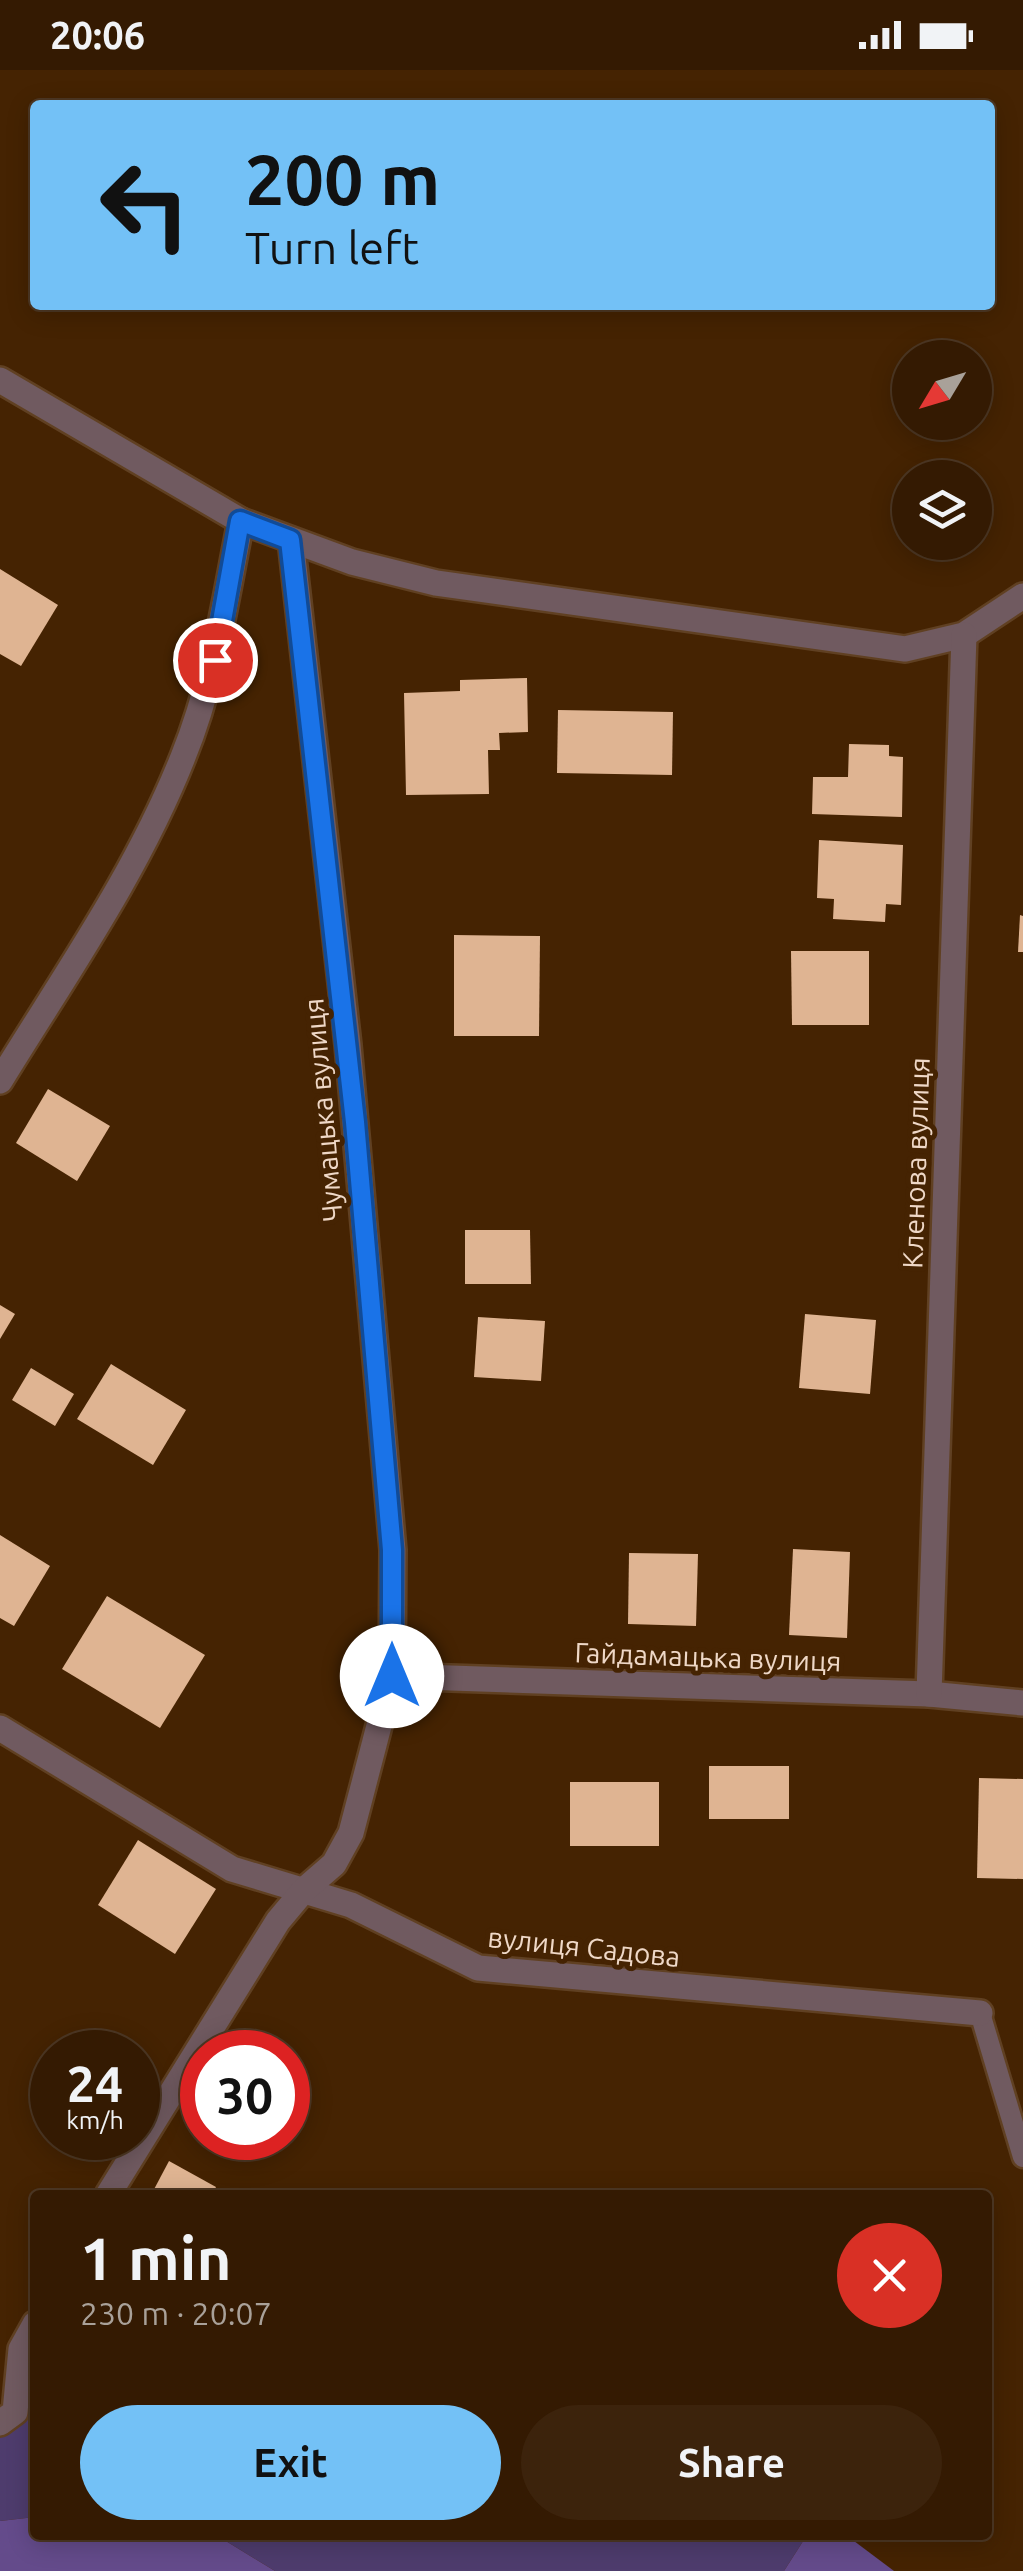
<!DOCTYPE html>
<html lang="en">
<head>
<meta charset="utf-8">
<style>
	:root { --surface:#341a02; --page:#3c230c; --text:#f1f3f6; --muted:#a9a199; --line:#4e3824; --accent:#73c1f6 }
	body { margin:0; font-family:Ubuntu,sans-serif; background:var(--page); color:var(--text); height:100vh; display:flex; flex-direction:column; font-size:38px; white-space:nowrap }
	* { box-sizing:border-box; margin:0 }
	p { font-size:32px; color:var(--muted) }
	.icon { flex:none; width:55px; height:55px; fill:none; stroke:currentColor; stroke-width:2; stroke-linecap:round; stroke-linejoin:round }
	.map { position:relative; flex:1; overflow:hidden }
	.side { position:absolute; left:30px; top:2120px; width:962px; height:350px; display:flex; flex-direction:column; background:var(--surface); border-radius:10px; box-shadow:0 5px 25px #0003,0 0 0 2px var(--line) }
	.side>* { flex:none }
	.top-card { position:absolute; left:30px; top:30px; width:965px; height:210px; border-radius:10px; box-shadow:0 5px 25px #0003,0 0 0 2px var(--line); background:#73c1f6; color:#111; overflow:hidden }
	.needle { width:65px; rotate:232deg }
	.buttons { position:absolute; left:892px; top:270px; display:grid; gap:20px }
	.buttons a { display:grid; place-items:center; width:100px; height:100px; border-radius:50%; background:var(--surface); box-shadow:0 5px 25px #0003,0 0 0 2px var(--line); font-size:50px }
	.speed { position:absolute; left:30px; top:1960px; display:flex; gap:20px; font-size:50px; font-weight:700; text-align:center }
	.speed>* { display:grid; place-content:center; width:130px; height:130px; border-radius:50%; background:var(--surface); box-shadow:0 5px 25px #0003,0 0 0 2px var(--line); line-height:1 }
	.speed small { font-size:25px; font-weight:400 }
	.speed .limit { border:15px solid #d22; background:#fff; color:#111 }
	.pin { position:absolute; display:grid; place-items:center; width:85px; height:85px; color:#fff; margin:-42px; border:5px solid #fff; border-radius:50%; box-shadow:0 2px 10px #0007 }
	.me { position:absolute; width:110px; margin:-55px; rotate:0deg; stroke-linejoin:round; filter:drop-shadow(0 0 8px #0008) }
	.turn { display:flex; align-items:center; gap:35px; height:210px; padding:0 50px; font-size:45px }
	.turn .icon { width:130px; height:130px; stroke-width:2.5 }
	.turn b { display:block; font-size:70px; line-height:85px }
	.round { display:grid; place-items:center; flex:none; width:105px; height:105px; border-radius:52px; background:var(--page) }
	.summary { display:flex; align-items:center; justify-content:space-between; height:170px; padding:0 50px }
	h1 { font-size:60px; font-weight:600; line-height:75px }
	.primary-button { display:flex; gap:20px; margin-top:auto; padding:20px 50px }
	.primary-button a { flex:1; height:115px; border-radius:60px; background:var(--accent); color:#111; font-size:40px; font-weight:600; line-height:115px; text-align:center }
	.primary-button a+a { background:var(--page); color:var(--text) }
	.status { display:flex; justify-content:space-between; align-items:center; height:70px; padding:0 50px; background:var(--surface); direction:ltr }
	.status svg { height:28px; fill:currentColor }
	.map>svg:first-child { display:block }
	.green { fill:#4e3c6d }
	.forest { fill:#644b8b }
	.building { fill:#dfb492 }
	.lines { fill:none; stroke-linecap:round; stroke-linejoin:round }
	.lane-casing { stroke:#604022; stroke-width:25 }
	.street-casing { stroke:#604022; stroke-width:30 }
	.lane { stroke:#705a60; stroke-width:20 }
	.street { stroke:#705a60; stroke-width:25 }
	.route-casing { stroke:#114b97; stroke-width:25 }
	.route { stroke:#1a73e8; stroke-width:18 }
	.labels { text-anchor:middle; stroke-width:10; stroke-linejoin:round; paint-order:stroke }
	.street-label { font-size:28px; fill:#efd8c7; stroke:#452302 }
</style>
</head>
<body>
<div class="status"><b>20:06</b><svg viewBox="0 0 49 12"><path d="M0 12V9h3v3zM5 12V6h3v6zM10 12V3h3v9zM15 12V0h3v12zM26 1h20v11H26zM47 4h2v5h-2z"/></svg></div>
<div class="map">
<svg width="1023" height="2501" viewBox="0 0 1023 2501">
	<rect width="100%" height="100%" fill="#452302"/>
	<g class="green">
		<path d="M15 2342 35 2350V2447L0 2451V2353Z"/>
		<path d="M216 2465H807L784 2501H275Z"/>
	</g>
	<g class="forest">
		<path d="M35 2447V2465H216L275 2501H0V2451Z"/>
		<path d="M807 2465H846L894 2501H784Z"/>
	</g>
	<g class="building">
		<path d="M0 499 58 535 21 596 0 584Z"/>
		<path d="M527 608 528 662 499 663 500 680H488L489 724 406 725 404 623 460 621V610Z"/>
		<path d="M558 640 673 642 672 705 557 703Z"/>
		<path d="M849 674 889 675V686L903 687 902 747 812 744 813 707H848Z"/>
		<path d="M819 770 903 775 901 835 886 834 885 852 833 849 834 829 817 828Z"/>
		<path d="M1020 845 1023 846V882H1018Z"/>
		<path d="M454 865 540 866 539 966H454Z"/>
		<path d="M791 881H869V955H792Z"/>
		<path d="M48 1019 110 1056 77 1111 16 1073Z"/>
		<path d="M465 1160H530L531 1214H465Z"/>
		<path d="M0 1235 15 1244 0 1269Z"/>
		<path d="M805 1244 876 1250 870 1324 799 1318Z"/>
		<path d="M478 1247 545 1251 541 1311 474 1307Z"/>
		<path d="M111 1294 186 1340 153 1395 77 1349Z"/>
		<path d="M31 1298 74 1324 55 1356 12 1330Z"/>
		<path d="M0 1465 50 1496 14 1556 0 1548Z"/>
		<path d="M793 1479 850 1482 847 1568 789 1565Z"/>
		<path d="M629 1483 698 1484 696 1556 628 1554Z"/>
		<path d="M107 1526 205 1585 160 1658 62 1599Z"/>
		<rect x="709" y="1696" width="80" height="53"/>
		<path d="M979 1708 1023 1709V1809L977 1808Z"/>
		<rect x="570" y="1712" width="89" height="64"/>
		<path d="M138 1770 216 1819 175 1884 98 1835Z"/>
		<path d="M169 2091 216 2117 212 2125H151Z"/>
	</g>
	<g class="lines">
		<g class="lane-casing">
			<path id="lane" d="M980 1943 1023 2087"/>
		</g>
		<g class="street-casing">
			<g id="street">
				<path d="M0 310 241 451 352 492 436 513 905 579 964 565 1023 526"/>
				<path d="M0 1011C65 905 137 803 183 687 214 611 225 531 241 451"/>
				<path d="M392 1606 929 1624 1023 1633"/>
				<path d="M929 1624 964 565"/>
				<path d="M0 1658 232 1799 351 1835 478 1898 980 1943"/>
				<path d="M108 2125 278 1851 304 1820 334 1794 351 1763 392 1606 393 1480 348 975 291 470"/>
				<path d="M0 2353 15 2342 21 2279 35 2254"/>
			</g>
		</g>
		<use href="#lane" class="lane"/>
		<use href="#street" class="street"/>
	</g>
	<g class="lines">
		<g class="route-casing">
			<path id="route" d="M215 590 240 451 290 470 355 1052 392 1480V1606"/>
		</g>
		<use href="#route" class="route"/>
	</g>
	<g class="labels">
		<g class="street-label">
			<text transform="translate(323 1040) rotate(-95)" y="10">Чумацька вулиця</text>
			<text transform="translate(916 1093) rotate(-88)" y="10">Кленова вулиця</text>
			<text transform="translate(708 1587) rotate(2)" y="10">Гайдамацька вулиця</text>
			<text transform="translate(584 1877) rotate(6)" y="10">вулиця Садова</text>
		</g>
	</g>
</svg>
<div class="buttons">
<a><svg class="needle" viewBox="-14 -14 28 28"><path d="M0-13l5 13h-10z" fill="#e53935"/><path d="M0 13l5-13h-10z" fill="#a9a199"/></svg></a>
<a><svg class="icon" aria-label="layers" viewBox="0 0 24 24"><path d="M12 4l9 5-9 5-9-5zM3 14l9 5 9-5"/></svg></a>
</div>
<div class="speed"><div>24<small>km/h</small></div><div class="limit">30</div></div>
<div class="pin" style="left:215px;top:590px;background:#d93025"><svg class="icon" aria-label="arrive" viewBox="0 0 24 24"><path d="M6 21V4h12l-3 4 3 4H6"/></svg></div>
<svg class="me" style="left:392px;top:1606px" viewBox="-20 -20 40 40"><circle r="19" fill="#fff"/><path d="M0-13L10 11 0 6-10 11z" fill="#1a73e8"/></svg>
<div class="top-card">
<div class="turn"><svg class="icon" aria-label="left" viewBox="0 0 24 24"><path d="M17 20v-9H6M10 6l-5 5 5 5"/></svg><div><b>200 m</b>Turn left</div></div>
</div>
<section class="side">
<div class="summary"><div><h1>1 min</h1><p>230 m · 20:07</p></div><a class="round" style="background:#d93025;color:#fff"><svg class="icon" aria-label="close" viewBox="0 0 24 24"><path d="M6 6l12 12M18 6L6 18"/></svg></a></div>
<div class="primary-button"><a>Exit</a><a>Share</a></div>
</section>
</div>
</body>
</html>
